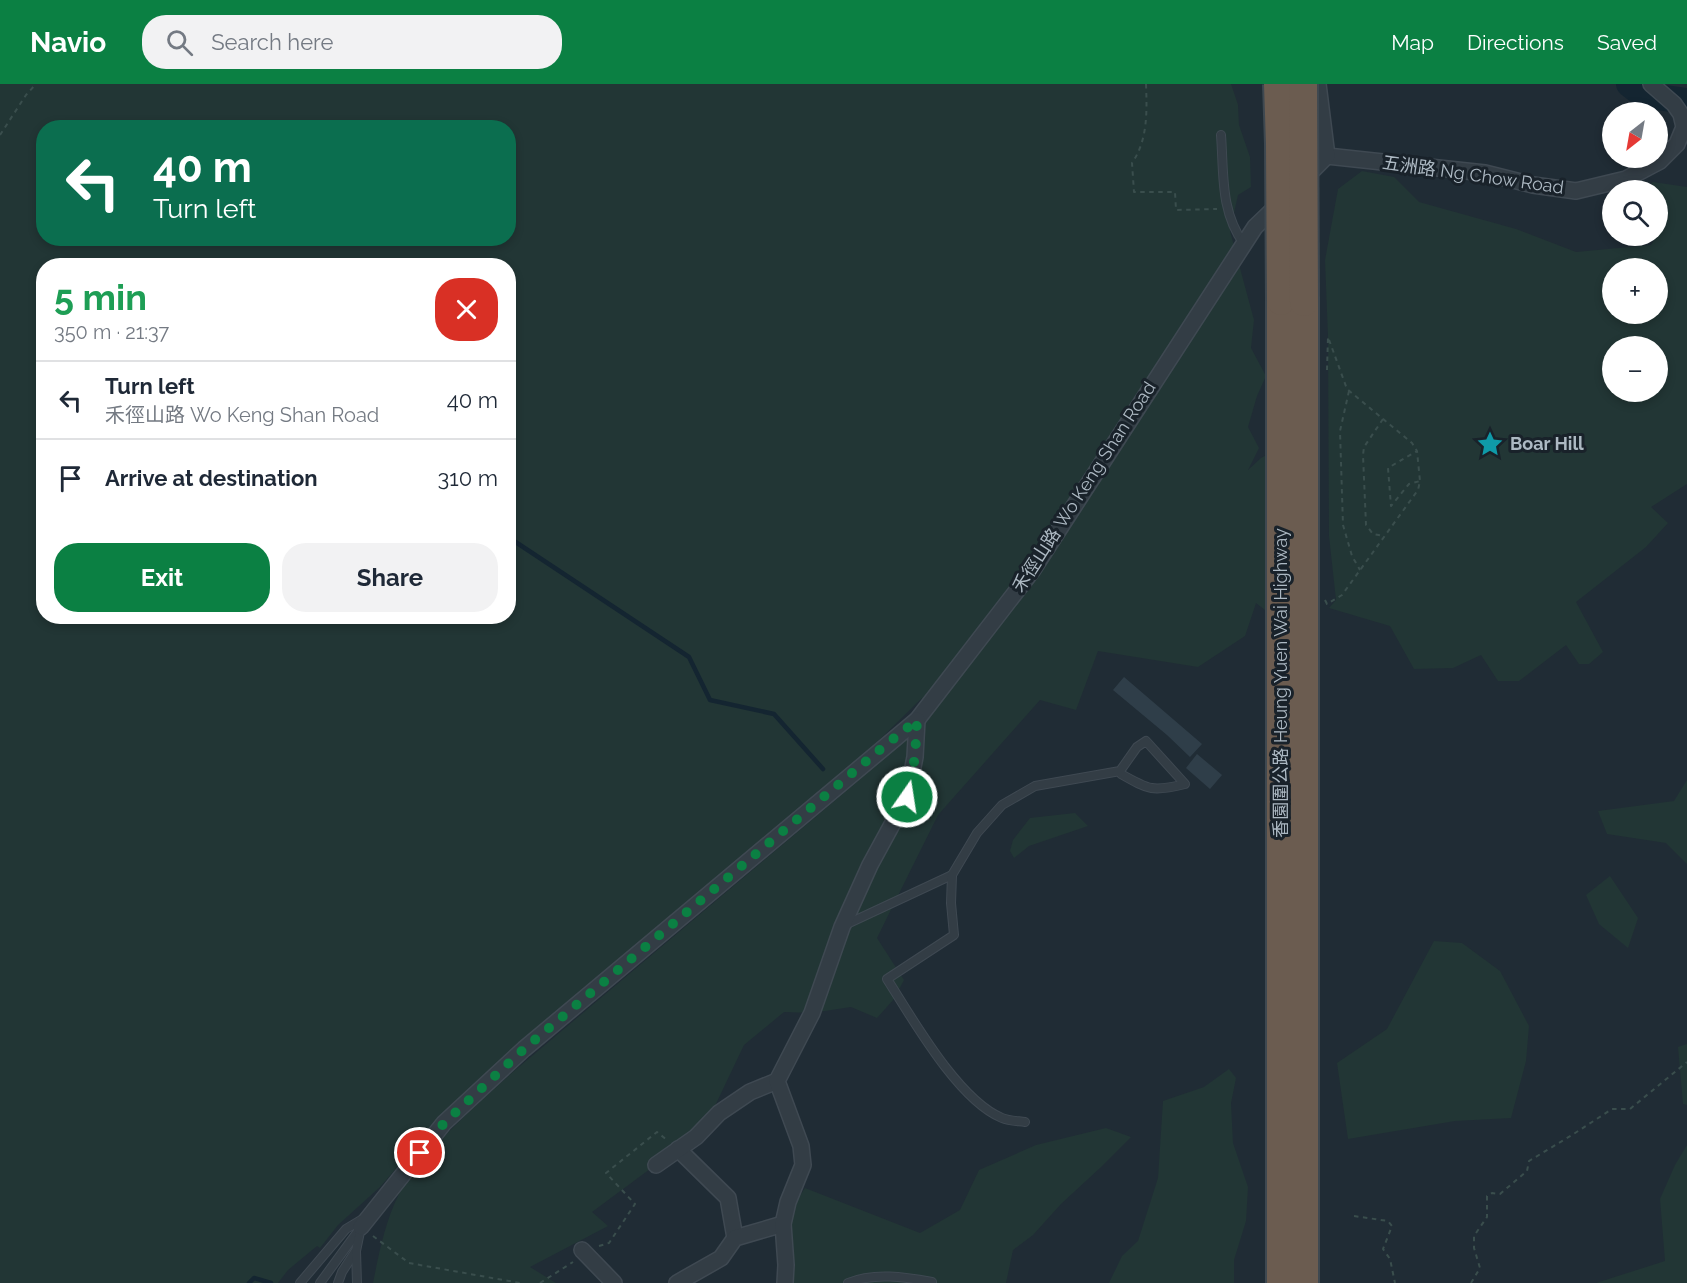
<!DOCTYPE html>
<html lang="en">
<head>
<meta charset="utf-8">
<style>
	:root { --surface:#fff; --page:#f2f2f3; --text:#1f2937; --muted:#747a83; --line:#e0e1e3; --accent:#0b8043 }
	body { margin:0; font-family:Raleway,"Noto Sans SC",sans-serif; background:var(--page); color:var(--text); height:100vh; display:flex; flex-direction:column; font-size:22px; white-space:nowrap }
	* { box-sizing:border-box; margin:0 }
	p { font-size:20px; color:var(--muted) }
	.icon { flex:none; width:33px; height:33px; fill:none; stroke:currentColor; stroke-width:2; stroke-linecap:round; stroke-linejoin:round }
	.map { position:relative; flex:1; overflow:hidden }
	.panel { position:absolute; left:36px; top:174px; width:480px; height:366px; display:flex; flex-direction:column; background:var(--surface); border-radius:24px; box-shadow:0 3px 9px #0003 }
	.panel>* { flex:none }
	.top-card { position:absolute; left:36px; top:36px; width:480px; height:126px; border-radius:24px; box-shadow:0 3px 9px #0003; background:#0b6e4f; color:#fff; overflow:hidden }
	.needle { width:39px; rotate:211deg }
	.fabs { position:absolute; left:1602px; top:18px; display:grid; gap:12px }
	.fabs a { display:grid; place-items:center; width:66px; height:66px; border-radius:50%; background:var(--surface); box-shadow:0 3px 9px #0003; font-size:30px }
	.pin { position:absolute; display:grid; place-items:center; width:51px; height:51px; color:#fff; margin:-26px; border:3px solid #fff; border-radius:50%; box-shadow:0 2px 6px #0007 }
	.me { position:absolute; width:66px; margin:-33px; rotate:13deg; stroke-linejoin:round; filter:drop-shadow(0 0 4px #0008) }
	.turn { display:flex; align-items:center; gap:21px; height:126px; padding:0 18px; font-size:27px }
	.turn .icon { width:78px; height:78px; stroke-width:2.5 }
	.turn b { display:block; font-size:42px; line-height:51px }
	.round { display:grid; place-items:center; flex:none; width:63px; height:63px; border-radius:24px; background:var(--page) }
	.summary { display:flex; align-items:center; justify-content:space-between; height:102px; padding:0 18px }
	h1 { font-size:36px; font-weight:700; line-height:45px; color:#1e9e55 }
	.primary-button { display:flex; gap:12px; margin-top:auto; padding:12px 18px }
	.primary-button a { flex:1; height:69px; border-radius:24px; background:var(--accent); color:#fff; font-size:24px; font-weight:700; line-height:69px; text-align:center }
	.primary-button a+a { background:var(--page); color:var(--text) }
	ul { padding:0; list-style:none }
	li { display:flex; align-items:center; gap:18px; height:78px; padding:0 18px; border-top:2px solid var(--line) }
	li div { flex:1 }
	li b { display:block; font-size:22px }
	li em { font-style:normal }
	header { display:flex; align-items:center; gap:36px; box-sizing:border-box; height:84px; padding:0 30px; background:var(--accent); color:#fff }
	header strong { font-size:28px }
	nav { display:flex; gap:33px; margin-inline-start:auto; font-size:21px }
	.search { width:420px; height:54px; background:var(--page); display:flex; align-items:center; gap:15px; box-sizing:border-box; padding:0 21px; border-radius:24px; color:var(--muted); font-size:22px }
	.map>svg:first-child { display:block }
	.green { fill:#223635; fill-rule:evenodd }
	.lines { fill:none; stroke-linecap:round; stroke-linejoin:round }
	.stream { stroke:#142531; stroke-width:4.5 }
	.river { stroke:#142531; stroke-width:26 }
	.building { fill:#2f3e49 }
	.lane-casing { stroke:#3f4952; stroke-width:10 }
	.street-casing { stroke:#3f4952; stroke-width:18 }
	.highway-casing { stroke:#3e4850; stroke-width:32 }
	.path { stroke:#3a4e4d; stroke-width:2; stroke-dasharray:4.5 4.5; stroke-linecap:butt }
	.lane { stroke:#333d45; stroke-width:8 }
	.street { stroke:#333d45; stroke-width:15 }
	.highway { stroke:#6b5c50; stroke-width:28 }
	.highway-bridge-casing { stroke:#3e4850; stroke-width:32; stroke-linecap:butt }
	.highway-bridge { stroke:#6b5c50; stroke-width:28 }
	.route { stroke:#0b8043; stroke-width:10; stroke-dasharray:0 18 }
	.labels { text-anchor:middle; stroke-width:6; stroke-linejoin:round; paint-order:stroke }
	.street-label { font-size:18px; fill:#adb9c3; stroke:#19222a }
	.poi-label { font-size:18px; font-weight:bold; fill:#adb9c3; stroke:#19222a; text-anchor:start }
</style>
</head>
<body>
<header>
<strong>Navio</strong>
<div class="search"><svg class="icon" aria-label="search" viewBox="0 0 24 24"><circle cx="10" cy="10" r="6"/><path d="M15 15l6 6"/></svg>Search here</div>
<nav><a>Map</a><a>Directions</a><a>Saved</a></nav>
</header>
<div class="map">
<svg width="1687" height="1199" viewBox="0 0 1687 1199">
	<rect width="100%" height="100%" fill="#202c35"/>
	<g class="green">
		<path d="M0 0H1231L1238 21 1239 41 1250 73 1251 103 1238 111 1230 147 1254 236 1251 264 1266 292 1257 312 1248 343 1259 364 1248 386 1261 374 1272 368 1274 533 1256 519 1245 552 1198 583 1098 567 1076 626 1040 616 938 731 877 854 904 896 894 915 877 934 851 923 812 929 784 928 744 961 704 1045 592 1128 608 1142 530 1183 556 1199H373C379 1169 385 1138 399 1110 405 1097 414 1087 423 1076 450 1044 481 1016 513 988L858 697 886 671 917 636 922 614 870 665 446 1027 380 1103 338 1141 320 1164 317 1162 288 1186 278 1199H0ZM44 44H508V154H44ZM44 182H508V532H44Z"/>
		<path d="M1362 87 1394 93 1419 118 1516 145 1576 168 1651 161 1665 140 1658 135V106H1644L1653 98 1687 103V400L1651 423 1668 439 1646 463 1576 518 1603 568 1589 580H1579L1566 561 1519 597H1498L1481 571 1453 584 1414 585 1390 542 1329 524 1336 516 1329 452 1328 253 1325 176 1338 105ZM1612 184H1658V230H1612ZM1612 262H1658V308H1612Z"/>
		<path d="M1687 696V780L1666 759 1607 750 1598 727 1674 717Z"/>
		<path d="M1075 729 1088 742 1029 762 1014 774 1010 767 1013 756 1030 734Z"/>
		<path d="M1610 792 1638 834 1628 864 1599 840 1586 811Z"/>
		<path d="M1434 857 1462 859 1500 887 1529 942 1526 977 1511 1034 1455 1037 1348 1055 1337 979 1387 945Z"/>
		<path d="M1687 960V1021L1683 1020 1678 963Z"/>
		<path d="M1229 985 1236 994 1231 1019 1233 1059 1248 1103 1246 1137 1234 1176V1199H1109L1122 1172 1138 1157 1158 1094 1163 1017 1204 1003Z"/>
		<path d="M1106 1044 1131 1053 1100 1084 1061 1120 1033 1151 1013 1166 1006 1199H790L791 1126 805 1104 920 1149 960 1126 979 1086 1036 1061Z"/>
		<path d="M1687 1061V1199H1596L1665 1177 1660 1115 1675 1081Z"/>
	</g>
	<g class="lines">
		<g class="stream">
			<path d="M508 453 689 573 710 616 774 630 823 685"/>
			<path d="M249 1199 254 1194 271 1199"/>
		</g>
		<path class="river" d="M1629 0 1643 11 1687 17"/>
	</g>
	<g class="building">
		<path d="M1124 593 1202 660 1190 673 1167 651 1113 606Z"/>
		<path d="M1197 670 1222 691 1210 705 1186 684Z"/>
	</g>
	<g class="lines">
		<g class="lane-casing">
			<g id="lane">
				<path d="M1221 51C1224 90 1220 127 1244 160"/>
				<path d="M845 841 952 791"/>
				<path d="M1025 1038C1018 1037 1009 1037 1002 1034 958 1016 912 934 887 895L954 851 951 819 952 791 977 749 1002 721 1035 702 1120 687 1137 663 1146 657 1185 700C1153 708 1149 706 1121 690L1120 687"/>
				<path d="M300 1199 346 1145 361 1136"/>
				<path d="M320 1199 361 1143"/>
				<path d="M338 1199 342 1188 355 1168"/>
				<path d="M357 1199 356 1167 360 1148"/>
				<path d="M848 1199C874 1188 905 1193 932 1198"/>
			</g>
		</g>
		<g class="street-casing">
			<g id="street">
				<path d="M1327 72 1485 89 1533 101 1576 107 1626 95 1660 77 1677 60 1684 43 1681 30 1674 20 1651 0"/>
				<path d="M1304 95 1327 72 1318 0"/>
				<path d="M678 1065 728 1114 735 1154"/>
				<path d="M656 1081 696 1053 719 1029 750 1008 777 997"/>
				<path d="M361 1143 444 1039 524 965 917 636 1032 487 1244 160 1255 143 1281 118"/>
				<path d="M582 1166 614 1199"/>
				<path d="M677 1199 721 1174 735 1154 783 1140"/>
				<path d="M785 1199 786 1181 783 1140 788 1118 803 1081 801 1062 777 997 812 929 842 843 870 781 907 713 915 673 917 636"/>
			</g>
		</g>
		<g class="highway-casing">
			<g id="highway">
				<path d="M1304 218V1199"/>
				<path d="M1281 1199V217"/>
			</g>
		</g>
		<g class="path">
			<path d="M1146 0C1147 27 1148 56 1132 79L1134 108H1175L1176 126 1217 125"/>
			<path d="M0 51 26 11 36 0"/>
			<path d="M1327 286 1328 253 1347 305 1412 359 1417 367 1388 384 1391 422 1409 400 1420 397"/>
			<path d="M1349 307 1340 347 1343 441 1352 472 1360 486"/>
			<path d="M1383 335 1364 363 1363 371 1366 441 1373 450 1384 452"/>
			<path d="M1325 516 1327 520 1342 511 1418 406 1420 397 1417 367"/>
			<path d="M1354 1132 1388 1137 1392 1142 1383 1165 1390 1175 1395 1199"/>
			<path d="M373 1152 409 1179 520 1199"/>
			<path d="M599 1162 609 1159 635 1120 606 1089 657 1048 667 1056"/>
			<path d="M540 1199 573 1178"/>
			<path d="M1471 1199 1480 1184 1474 1164V1152L1487 1133V1112L1492 1109 1500 1110 1527 1087 1529 1077 1572 1051 1612 1025H1630L1687 978"/>
		</g>
		<use href="#lane" class="lane"/>
		<use href="#street" class="street"/>
		<use href="#highway" class="highway"/>
		<g class="highway-bridge-casing">
			<g id="highway-bridge">
				<path d="M1278 0 1280 60 1281 217"/>
				<path d="M1303 0 1304 218"/>
			</g>
		</g>
		<use href="#highway-bridge" class="highway-bridge"/>
	</g>
	<g class="lines">
		<path class="route" d="M420 1069 444 1039 524 965 883 663 917 636 915 673 907 713"/>
	</g>
	<defs>
		<g id="sight-bare" transform="scale(2.07)"><path d="M0-6L1.8-2.2L6-1.7L2.9 1.2L3.7 5.4L0 3.3L-3.7 5.4L-2.9 1.2L-6-1.7L-1.8-2.2Z" fill="#0f9aa8" stroke="#19222a" stroke-width="2.5" paint-order="stroke"/></g>
	</defs>
	<g fill-rule="evenodd">
		<use href="#sight-bare" x="1490" y="360"/>
	</g>
	<g class="labels">
		<g class="street-label">
			<text transform="translate(1473 91) rotate(8)" y="6">五洲路 Ng Chow Road</text>
			<text transform="translate(1084 403) rotate(-57)" y="6">禾徑山路 Wo Keng Shan Road</text>
			<text transform="translate(1281 599) rotate(-90)" y="6">香園圍公路 Heung Yuen Wai Highway</text>
		</g>
		<g class="poi-label">
			<text x="1510" y="366">Boar Hill</text>
		</g>
	</g>
</svg>
<div class="fabs">
<a><svg class="needle" viewBox="-14 -14 28 28"><path d="M0-13l5 13h-10z" fill="#e53935"/><path d="M0 13l5-13h-10z" fill="#747a83"/></svg></a>
<a><svg class="icon" aria-label="search" viewBox="0 0 24 24"><circle cx="10" cy="10" r="6"/><path d="M15 15l6 6"/></svg></a>
<a>+</a>
<a>−</a>
</div>
<div class="pin" style="left:420px;top:1069px;background:#d93025"><svg class="icon" aria-label="arrive" viewBox="0 0 24 24"><path d="M6 21V4h12l-3 4 3 4H6"/></svg></div>
<svg class="me" style="left:907px;top:713px" viewBox="-20 -20 40 40"><circle r="17" fill="#0b8043" stroke="#fff" stroke-width="3"/><path d="M0-11L8 9 0 5-8 9z" fill="#fff"/></svg>
<div class="top-card">
<div class="turn"><svg class="icon" aria-label="left" viewBox="0 0 24 24"><path d="M17 20v-9H6M10 6l-5 5 5 5"/></svg><div><b>40 m</b>Turn left</div></div>
</div>
<section class="panel">
<div class="summary"><div><h1>5 min</h1><p>350 m · 21:37</p></div><a class="round" style="background:#d93025;color:#fff"><svg class="icon" aria-label="close" viewBox="0 0 24 24"><path d="M6 6l12 12M18 6L6 18"/></svg></a></div>
<ul>
<li><svg class="icon" aria-label="left" viewBox="0 0 24 24"><path d="M17 20v-9H6M10 6l-5 5 5 5"/></svg><div><b>Turn left</b><p>禾徑山路 Wo Keng Shan Road</p></div><em>40 m</em></li>
<li><svg class="icon" aria-label="arrive" viewBox="0 0 24 24"><path d="M6 21V4h12l-3 4 3 4H6"/></svg><div><b>Arrive at destination</b></div><em>310 m</em></li>
</ul>
<div class="primary-button"><a>Exit</a><a>Share</a></div>
</section>
</div>
</body>
</html>
